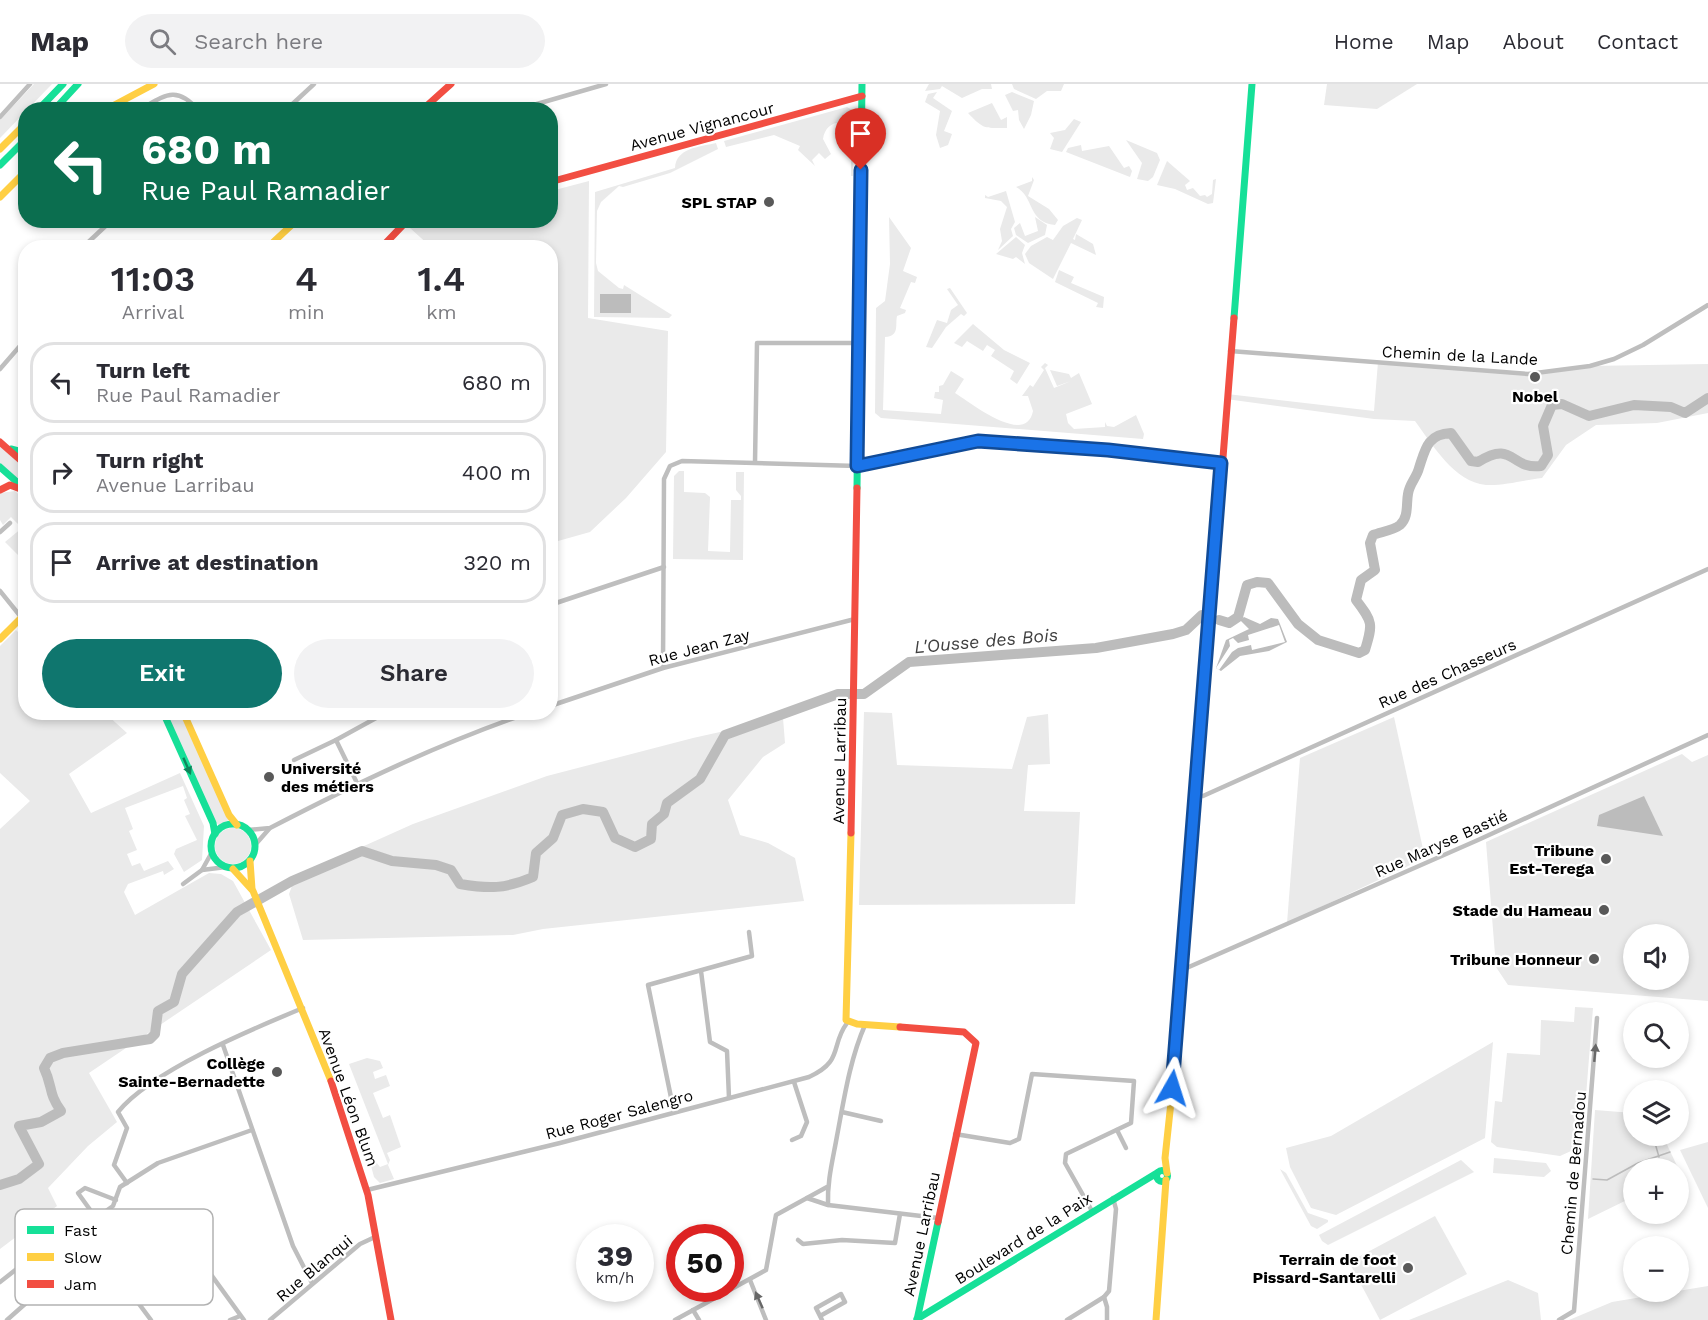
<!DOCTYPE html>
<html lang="en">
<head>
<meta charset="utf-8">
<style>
	:root { --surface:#fff; --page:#f2f2f3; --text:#2b2b33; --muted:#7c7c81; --line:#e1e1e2; --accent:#0f766e }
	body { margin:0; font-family:"Work Sans",sans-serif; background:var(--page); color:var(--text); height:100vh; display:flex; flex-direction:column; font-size:22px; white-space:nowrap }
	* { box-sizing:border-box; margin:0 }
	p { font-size:20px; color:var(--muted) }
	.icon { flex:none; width:33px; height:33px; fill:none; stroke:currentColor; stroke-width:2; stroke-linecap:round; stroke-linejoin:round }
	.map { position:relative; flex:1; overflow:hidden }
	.panel { position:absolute; left:18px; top:156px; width:540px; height:480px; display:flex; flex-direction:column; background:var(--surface); border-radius:24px; box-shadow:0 3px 9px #0003 }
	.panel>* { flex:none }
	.banner { position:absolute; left:18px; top:18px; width:540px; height:126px; border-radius:24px; box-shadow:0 3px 9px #0003; background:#0b6e4f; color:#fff; overflow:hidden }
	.fabs { position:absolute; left:1623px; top:840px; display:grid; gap:12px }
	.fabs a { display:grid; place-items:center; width:66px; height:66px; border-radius:50%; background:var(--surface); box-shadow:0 3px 9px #0003; font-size:30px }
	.speed { position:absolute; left:576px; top:1140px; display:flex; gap:12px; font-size:30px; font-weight:700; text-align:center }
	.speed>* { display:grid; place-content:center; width:78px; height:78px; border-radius:50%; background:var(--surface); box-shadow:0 3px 9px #0003; line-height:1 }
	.speed small { font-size:15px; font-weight:400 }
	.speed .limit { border:9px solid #d22; background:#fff; color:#111 }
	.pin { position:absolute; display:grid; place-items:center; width:51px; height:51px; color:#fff; margin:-62px -26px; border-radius:50% 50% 50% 0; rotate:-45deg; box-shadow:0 0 6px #0007 }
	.pin .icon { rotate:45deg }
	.me { position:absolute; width:66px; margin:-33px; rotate:6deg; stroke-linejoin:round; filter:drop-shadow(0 0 4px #0008) }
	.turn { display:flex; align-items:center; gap:21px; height:126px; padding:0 24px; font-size:27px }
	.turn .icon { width:78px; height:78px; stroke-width:2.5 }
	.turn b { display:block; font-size:42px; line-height:51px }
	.eta { display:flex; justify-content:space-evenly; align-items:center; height:102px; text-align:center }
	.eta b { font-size:36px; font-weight:600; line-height:42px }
	.primary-button { display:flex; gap:12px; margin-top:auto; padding:12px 24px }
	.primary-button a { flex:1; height:69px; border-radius:36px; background:var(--accent); color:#fff; font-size:24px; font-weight:600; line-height:69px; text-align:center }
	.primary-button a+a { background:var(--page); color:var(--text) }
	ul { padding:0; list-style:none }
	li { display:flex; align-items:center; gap:18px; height:81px; margin:0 12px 9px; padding:0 12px; border:3px solid var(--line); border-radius:24px }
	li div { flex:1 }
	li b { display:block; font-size:22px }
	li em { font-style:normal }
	header { display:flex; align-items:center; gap:36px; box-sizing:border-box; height:84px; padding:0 30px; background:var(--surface); border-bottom:2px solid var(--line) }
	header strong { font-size:28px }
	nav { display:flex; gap:33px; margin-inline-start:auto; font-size:21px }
	.search { width:420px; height:54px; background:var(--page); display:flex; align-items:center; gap:15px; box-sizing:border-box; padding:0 21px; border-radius:33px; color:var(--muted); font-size:22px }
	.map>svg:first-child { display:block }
	.green { fill:#eaeaea; fill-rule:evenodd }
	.water { fill:#bcbcbc }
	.pier { fill:#fff }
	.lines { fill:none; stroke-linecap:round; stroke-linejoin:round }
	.stream { stroke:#bcbcbc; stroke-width:1.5 }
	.river { stroke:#bcbcbc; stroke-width:10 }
	.street { stroke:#bebebe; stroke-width:4.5 }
	.fast { stroke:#16e098; stroke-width:7 }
	.slow { stroke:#ffcf43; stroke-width:7 }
	.jam { stroke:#f24e42; stroke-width:7 }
	.oneway { fill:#0d865b }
	.oneway2 { fill:#686868 }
	.route-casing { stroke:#114b97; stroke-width:15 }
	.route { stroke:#1a73e8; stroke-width:10 }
	.poi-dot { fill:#595959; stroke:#fff; stroke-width:2 }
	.labels { text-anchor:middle; stroke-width:4.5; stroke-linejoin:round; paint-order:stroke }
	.street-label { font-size:16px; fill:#000; stroke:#fff }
	.poi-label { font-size:16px; font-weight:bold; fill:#000; stroke:#fff; text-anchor:end }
	.water-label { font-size:18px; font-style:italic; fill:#404040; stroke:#fff }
	.key { fill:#fff; stroke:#b2b2b2; stroke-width:1.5 }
	.key-label { font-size:16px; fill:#000 }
</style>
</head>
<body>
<header>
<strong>Map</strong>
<div class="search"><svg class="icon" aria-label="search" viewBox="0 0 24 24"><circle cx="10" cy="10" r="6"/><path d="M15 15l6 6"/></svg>Search here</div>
<nav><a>Home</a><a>Map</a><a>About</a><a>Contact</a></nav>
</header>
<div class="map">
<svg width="1708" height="1236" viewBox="0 0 1708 1236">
	<rect width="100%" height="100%" fill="#fff"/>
	<g class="green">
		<path d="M34 0H52L0 54V36Z"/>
		<path d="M929 0H991L992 5H982L962 14 942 2 940 5 925 7Z"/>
		<path d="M1012 0H1064L1061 7H1047L1036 15 1014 5Z"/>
		<path d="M1327 0H1417L1377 25 1324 21Z"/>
		<path d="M937 8 933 14 952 27 944 47 952 50 948 61 940 64 936 51 940 27 925 18 928 10Z"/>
		<path d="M1012 8 1034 17 1031 31 1024 45 1019 36 1018 26 1013 27 1005 11Z"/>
		<path d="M992 19 1001 36 1007 33V44C985 44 984 46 968 29Z"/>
		<path d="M847 23 854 27 853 92H851V51L848 46 851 43C839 34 825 40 823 55L831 70 825 75 819 69 812 76 815 82 798 66 800 62 774 51 726 63 724 57Z"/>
		<path d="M1074 35 1081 38 1062 68 1050 65 1054 54 1050 49 1065 46Z"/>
		<path d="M1126 56 1157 69 1160 76 1153 93 1148 97 1137 95 1142 79Z"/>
		<path d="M716 59 718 65 670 89 623 103 619 102 601 118 597 127 596 179 598 187 619 204 623 205 624 201 672 231 669 234 594 233 595 108 675 84C676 64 699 63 716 59Z"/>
		<path d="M1081 61 1082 67 1109 62 1124 84 1129 82 1132 87 1130 93 1066 68 1068 64Z"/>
		<path d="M1167 77 1190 97 1185 101 1187 106 1193 104 1200 112 1205 111 1207 113 1212 110 1213 96 1216 95 1213 119 1208 120 1175 105 1157 101Z"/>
		<path d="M1032 93 1034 96 1028 112 1049 125 1058 136 1055 141C1027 138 1035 113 1016 103L1032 97Z"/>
		<path d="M589 97 588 234 668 247 666 368 626 414 590 448 551 459 550 164 431 163 410 144 439 137 550 136 551 107Z"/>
		<path d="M1006 107 1015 138 1011 145 1013 152 998 166 1002 157 1000 145 1007 123 1001 117 985 114V111L988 113Z"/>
		<path d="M889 133 911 164 903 187 917 193 915 199 911 198 900 224 906 226 905 229 897 232C895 241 900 252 885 253L883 326 941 330 943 316 934 314 935 308H939V302L943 301 951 287 964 295 955 309C971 319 1026 363 1033 327L1028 312H1022L1030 301 1033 303 1044 286 1041 283 1045 279 1048 281 1045 284 1054 304 1071 297 1057 302 1050 286 1069 290 1071 294 1079 289 1092 320 1066 330 1068 339 1074 345 1105 343V338L1107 342 1114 343 1136 331 1144 350 1143 355 881 334 875 329 876 224 885 217 890 180Z"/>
		<path d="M1035 133 1047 141 1045 151 1028 159 1016 151 1014 144 1020 139 1025 152 1038 147Z"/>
		<path d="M1077 134 1082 136 1073 155 1075 156 1076 150 1093 160 1096 171 1071 159 1053 195 1029 179 1025 170 1031 162 1047 153 1053 156 1063 142Z"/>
		<path d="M1016 153 1025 161 1022 169 1025 180 1016 173 1013 175 996 170Z"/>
		<path d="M1059 186 1074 193 1071 199 1104 213 1103 224 1096 223 1098 219 1055 198Z"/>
		<path d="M950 204 967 229 964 232 961 230 946 243 932 264 926 263 937 236 947 239 951 226 958 221 947 205Z"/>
		<path d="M973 240 1004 266 1030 279 1017 300 1010 295 1014 287 991 272 995 266 987 261 983 267 967 257 962 263 954 259Z"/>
		<path d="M1378 278 1528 290 1590 282 1708 280V329L1657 339 1596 341 1566 361 1542 394C1525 396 1503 402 1486 401 1454 398 1432 360 1415 337L1374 335 1226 315 1227 310 1374 327Z"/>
		<path d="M0 362 25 385V402L0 379Z"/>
		<path d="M679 387H684V408L705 409 710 413 708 467 730 468 731 416H741V412L736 406V388H744L743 476 673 475 674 392Z"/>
		<path d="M15 407 25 416V478L5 458 22 444 11 433 3 441 0 436V409Z"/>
		<path d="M16 546 25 555 26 628 105 629 127 649 69 690 91 729 180 689 204 742 202 776 184 788 174 770 176 765 197 756 185 732 190 730 184 716 187 714 183 702 125 724 133 745 129 747 137 766 127 770 132 782 140 779 144 787 168 777 174 785 164 791 163 787 128 800 124 808 135 831 209 789 221 790 233 797 271 866 89 989 117 1038 88 1062 48 1104 57 1122 0 1165V745L30 717 0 689V562Z"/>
		<path d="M864 628 892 629 897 681 1012 685 1027 633 1048 630 1050 680 1028 681 1024 727 1080 728 1075 820 859 821Z"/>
		<path d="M165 629H180L229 736 219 741 216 739Z"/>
		<path d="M1394 633 1425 774 1287 839 1300 674Z"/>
		<path d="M783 634 785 659 763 673 728 716 740 751 768 759 795 774 804 817 543 845 513 851 303 856 289 810 292 802 306 788 413 740 547 692 693 654Z"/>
		<path d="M1682 670 1692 678 1708 671V917L1508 901 1496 883 1486 758ZM1634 850H1678V896H1634Z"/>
		<circle cx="233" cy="762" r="18"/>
		<path d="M1575 923 1593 924 1582 1062 1560 1072 1497 1063 1491 1058 1495 1017 1502 1018 1507 969 1540 971 1541 936 1574 938Z"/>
		<path d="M1493 958 1485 1054 1336 1131 1311 1124 1290 1083 1286 1064 1331 1052Z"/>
		<path d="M367 974 380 977 383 984 373 988 375 995 386 991 390 1002 373 1009 383 1034 390 1031 401 1063 387 1069 390 1076 388 1081 394 1095 380 1099 374 1093 367 1067 380 1083 388 1080 349 980Z"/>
		<path d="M1595 1026 1633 1029 1634 1052H1663L1678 1084H1634L1633 1113 1588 1135Z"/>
		<path d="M1708 1058V1124L1680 1066Z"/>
		<path d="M1494 1074 1546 1079 1551 1087 1544 1093 1493 1089Z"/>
		<path d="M1461 1076 1474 1088 1328 1161 1322 1157 1319 1151Z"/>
		<path d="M1280 1085 1286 1089 1308 1129 1328 1136V1138L1317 1145 1311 1142Z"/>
		<path d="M1435 1132 1467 1190 1380 1236 1349 1178Z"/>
		<path d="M1508 1196 1538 1209 1541 1236H1409Z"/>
		<path d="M1708 1202V1236H1569L1612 1218Z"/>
	</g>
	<g class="water">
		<rect x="600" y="210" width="31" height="19"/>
		<path d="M1244 533 1260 540 1271 534 1278 535 1287 558 1269 567 1240 572 1221 587 1216 584 1226 556 1249 545 1240 536Z"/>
		<path d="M1644 712 1663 752 1597 742 1599 731Z"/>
	</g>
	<path class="pier" d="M1279 541 1285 558 1252 566 1251 561 1238 564 1232 568 1219 586 1216 584 1230 562 1229 556 1233 554 1238 559 1249 556 1248 551Z"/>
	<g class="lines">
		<g class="stream">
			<path d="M1653 1052 1659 1073"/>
			<path d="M1593 1095 1607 1096 1638 1079 1670 1068"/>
		</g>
		<g class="river">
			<path d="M1219 536 1229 539 1238 533 1247 501 1257 498 1268 499 1298 540 1318 556 1359 569 1365 566C1373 540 1373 538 1356 516L1361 496 1375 486 1370 459 1373 451C1381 448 1394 446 1400 441 1409 433 1406 420 1408 410 1409 400 1417 393 1419 384 1425 366 1427 350 1451 349L1471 377 1478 378C1514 355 1510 386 1541 382L1548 371 1543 342 1552 321 1562 320 1589 332 1634 321 1671 323 1685 329 1708 314"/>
			<path d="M0 1101 19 1095 39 1080 19 1042 41 1038 61 1027C48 1009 53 1003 44 984L50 974 63 969 150 955 155 950 158 927 174 918 182 890 237 828 292 797 362 767 392 777 436 781 451 786 460 800C489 805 505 805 533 793L536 769 553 754 562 731 583 725 603 728 615 754 635 763 651 755 652 740 664 730 667 719 700 695 725 651 838 610H864L909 578 1096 564 1173 550 1186 546 1202 531"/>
		</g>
		<g class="street">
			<path d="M139 26C164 12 176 0 198 26"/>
			<path d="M286 26 314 0"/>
			<path d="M516 26 606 0"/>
			<path d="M0 33 30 0"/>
			<path d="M82 164 112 136"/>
			<path d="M1230 267 1528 290 1590 282 1614 275 1643 261 1708 221"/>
			<path d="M0 285 26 255"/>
			<path d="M755 378 757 259H859"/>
			<path d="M0 448 10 439"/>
			<path d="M0 507 21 533"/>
			<path d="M550 521 664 483"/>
			<path d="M663 584 664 395 670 382 682 377 857 382 978 357 1108 366 1221 379"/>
			<path d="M550 622 663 584 855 535"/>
			<path d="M294 676 336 656"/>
			<path d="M357 699 336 656 387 628"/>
			<path d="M1196 712H1203L1708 485"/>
			<path d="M248 746 270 744C357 699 438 660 531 628"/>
			<path d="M255 761 269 745"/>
			<path d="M202 786 212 768"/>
			<path d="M183 800 202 786 226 783"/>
			<path d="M1182 886 1478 756 1708 651"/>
			<path d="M701 887 710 958 727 967 729 1014"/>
			<path d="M223 961 293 1162 312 1199"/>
			<path d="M674 1028 648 901 752 872 749 848"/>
			<path d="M842 1028 881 1037"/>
			<path d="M1117 1046 1126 1064"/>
			<path d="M955 1050 1010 1059 1019 1055 1032 990 1134 997 1131 1039 1066 1070 1065 1079 1092 1127"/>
			<path d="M792 1056 801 1052 807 1038 794 998"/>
			<path d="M127 1099 114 1081 127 1044 118 1028C151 987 252 945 303 924"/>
			<path d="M367 1106 560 1059 809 993C844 977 830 962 847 939"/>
			<path d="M807 1114 828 1121 938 1134"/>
			<path d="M116 1116 85 1104 78 1109 96 1134 113 1122 120 1103 158 1079 252 1046"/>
			<path d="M828 1121C827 1097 833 1075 837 1052 844 1015 850 975 865 941"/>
			<path d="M798 1156 803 1160 842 1156 895 1159 900 1130"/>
			<path d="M750 1196 766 1236"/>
			<path d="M0 1198 41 1166H50L60 1189 7 1236"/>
			<path d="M693 1226 699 1236"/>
			<path d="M820 1232 845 1218 841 1210 816 1224 822 1236"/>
			<path d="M151 1236 122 1197 124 1190 174 1151 183 1152 244 1236"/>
			<path d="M230 1236 240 1232"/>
			<path d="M270 1236 360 1160 375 1153"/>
			<path d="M675 1236 766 1186 776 1131 827 1103"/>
			<path d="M1067 1236 1104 1213"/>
			<path d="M1107 1236V1223L1104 1213 1109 1207 1116 1125 1113 1114"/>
			<path d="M1559 1236 1574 1227 1597 934"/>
		</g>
		<g class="fast">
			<path d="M38 26 63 0"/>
			<path d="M54 26 78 0"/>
			<path d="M0 81 26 55"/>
			<path d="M1234 234 1252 0"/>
			<path d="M11 365 26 369"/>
			<path d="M0 383 26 406"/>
			<path d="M857 404 862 0"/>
			<path d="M163 628 213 739 215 750"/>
			<circle cx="233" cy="762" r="22"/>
			<circle cx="1162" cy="1092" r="5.5"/>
			<path d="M917 1235 1157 1089"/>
			<path d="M917 1236 938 1138"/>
		</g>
		<g class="slow">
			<path d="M105 26 154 0"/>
			<path d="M0 65 26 39"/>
			<path d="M0 113 26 87"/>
			<path d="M267 164 297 136"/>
			<path d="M0 555 26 529"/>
			<path d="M183 628 229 731 237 741"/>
			<path d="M851 749 846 936 857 940 900 943"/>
			<path d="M250 777 252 805"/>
			<path d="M233 785 253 807 331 997"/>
			<path d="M1167 1089 1165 1074 1177 962 1200 665"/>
			<path d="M1156 1236 1166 1096"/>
		</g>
		<g class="jam">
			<path d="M422 26 451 0"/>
			<path d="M550 98 862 12"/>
			<path d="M381 164 403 141 419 136"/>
			<path d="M0 358 26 381"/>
			<path d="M0 406 10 401 23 406"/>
			<path d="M1200 665 1234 234"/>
			<path d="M851 749 857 404"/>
			<path d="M900 943 964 948 976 959 938 1138"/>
			<path d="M331 997 368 1111 391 1236"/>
		</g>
	</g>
	<defs><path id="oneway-solid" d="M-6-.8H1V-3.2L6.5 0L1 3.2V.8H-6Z" transform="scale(1.5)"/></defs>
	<use class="oneway" href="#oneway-solid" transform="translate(187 682) rotate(66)"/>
	<g class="oneway2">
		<use href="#oneway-solid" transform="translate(1595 969) rotate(-85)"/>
		<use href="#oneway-solid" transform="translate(759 1216) rotate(-114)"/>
	</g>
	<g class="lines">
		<g class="route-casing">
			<path id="route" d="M861 86 857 382 978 357 1108 366 1221 379 1172 1004"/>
		</g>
		<use href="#route" class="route"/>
	</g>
	<g class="poi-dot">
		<circle cx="769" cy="118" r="6"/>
		<circle cx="1535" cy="293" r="6"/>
		<circle cx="269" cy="693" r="6"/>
		<circle cx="1606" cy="775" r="6"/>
		<circle cx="1604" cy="826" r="6"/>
		<circle cx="1594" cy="875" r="6"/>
		<circle cx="277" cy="988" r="6"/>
		<circle cx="1408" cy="1184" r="6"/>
	</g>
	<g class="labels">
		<g class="street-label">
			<text transform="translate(702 42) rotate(-15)" y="6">Avenue Vignancour</text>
			<text transform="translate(1460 271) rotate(3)" y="6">Chemin de la Lande</text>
			<text transform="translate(699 563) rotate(-15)" y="6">Rue Jean Zay</text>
			<text transform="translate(1447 589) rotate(-24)" y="6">Rue des Chasseurs</text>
			<text transform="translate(839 677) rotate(-89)" y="6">Avenue Larribau</text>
			<text transform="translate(1441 759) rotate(-24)" y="6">Rue Maryse Bastié</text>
			<text transform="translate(349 1013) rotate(70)" y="6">Avenue Léon Blum</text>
			<text transform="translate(619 1030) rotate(-15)" y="6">Rue Roger Salengro</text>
			<text transform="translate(1573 1089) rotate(-85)" y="6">Chemin de Bernadou</text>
			<text transform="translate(921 1150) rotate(-78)" y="6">Avenue Larribau</text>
			<text transform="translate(1023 1154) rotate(-32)" y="6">Boulevard de la Paix</text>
			<text transform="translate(314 1184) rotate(-40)" y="6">Rue Blanqui</text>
		</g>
		<g class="poi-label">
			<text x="757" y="124">SPL STAP</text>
			<text x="1535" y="318" text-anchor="middle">Nobel</text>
			<text x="281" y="690" text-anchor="start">Université<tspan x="281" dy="18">des métiers</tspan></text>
			<text x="1594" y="772">Tribune<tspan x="1594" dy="18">Est-Terega</tspan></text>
			<text x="1592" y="832">Stade du Hameau</text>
			<text x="1582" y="881">Tribune Honneur</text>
			<text x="265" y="985">Collège<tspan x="265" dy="18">Sainte-Bernadette</tspan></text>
			<text x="1396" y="1181">Terrain de foot<tspan x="1396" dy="18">Pissard-Santarelli</tspan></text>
		</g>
		<g class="water-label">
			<text transform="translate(986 557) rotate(-5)" y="6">L'Ousse des Bois</text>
		</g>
	</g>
	<rect x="15" y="1125" width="198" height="96" rx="9" class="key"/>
	<rect x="27" y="1142" width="27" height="8" fill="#16e098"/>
	<rect x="27" y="1169" width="27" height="8" fill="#ffcf43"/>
	<rect x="27" y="1196" width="27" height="8" fill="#f24e42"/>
	<g class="key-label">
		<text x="64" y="1152">Fast</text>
		<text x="64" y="1179">Slow</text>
		<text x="64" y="1206">Jam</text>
	</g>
</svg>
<div class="fabs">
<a><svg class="icon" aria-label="sound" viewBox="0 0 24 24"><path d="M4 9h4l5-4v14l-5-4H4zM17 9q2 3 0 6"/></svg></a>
<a><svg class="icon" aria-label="search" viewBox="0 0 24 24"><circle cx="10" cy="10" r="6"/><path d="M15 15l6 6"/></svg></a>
<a><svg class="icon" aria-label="layers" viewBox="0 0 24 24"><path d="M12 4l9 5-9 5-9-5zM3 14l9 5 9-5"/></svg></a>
<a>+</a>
<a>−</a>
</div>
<div class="speed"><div>39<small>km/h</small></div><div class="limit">50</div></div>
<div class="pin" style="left:861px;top:86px;background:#d93025"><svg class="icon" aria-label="arrive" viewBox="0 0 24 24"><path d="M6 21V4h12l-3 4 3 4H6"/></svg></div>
<svg class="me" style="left:1172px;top:1004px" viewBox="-20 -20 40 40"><path d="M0-17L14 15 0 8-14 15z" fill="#1a73e8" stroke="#fff" stroke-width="4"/></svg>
<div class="banner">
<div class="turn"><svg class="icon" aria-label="left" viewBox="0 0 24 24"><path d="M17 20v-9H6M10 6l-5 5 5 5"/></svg><div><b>680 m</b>Rue Paul Ramadier</div></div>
</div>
<section class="panel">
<div class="eta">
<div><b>11:03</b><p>Arrival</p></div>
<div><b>4</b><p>min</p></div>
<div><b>1.4</b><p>km</p></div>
</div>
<ul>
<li><svg class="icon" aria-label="left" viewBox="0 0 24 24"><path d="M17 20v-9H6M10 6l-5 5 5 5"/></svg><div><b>Turn left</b><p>Rue Paul Ramadier</p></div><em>680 m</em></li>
<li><svg class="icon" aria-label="right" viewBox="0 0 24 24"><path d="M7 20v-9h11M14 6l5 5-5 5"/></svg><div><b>Turn right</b><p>Avenue Larribau</p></div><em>400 m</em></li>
<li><svg class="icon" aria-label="arrive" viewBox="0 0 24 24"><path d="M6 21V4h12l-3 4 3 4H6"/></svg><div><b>Arrive at destination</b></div><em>320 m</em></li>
</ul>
<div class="primary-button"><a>Exit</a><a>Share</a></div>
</section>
</div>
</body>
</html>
